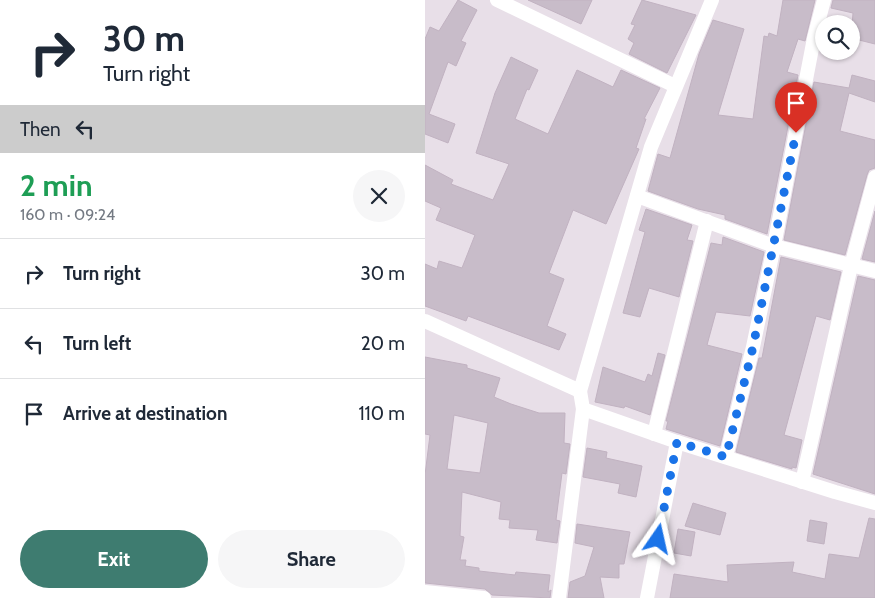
<!DOCTYPE html>
<html lang="en">
<head>
<meta charset="utf-8">
<style>
	:root { --surface:#fff; --page:#f6f6f7; --text:#1f2937; --muted:#747a83; --line:#e0e1e3; --accent:#3e7c70 }
	body { margin:0; font-family:Cabin,sans-serif; background:var(--page); color:var(--text); height:100vh; display:flex; flex-direction:column; font-size:19px; white-space:nowrap }
	* { box-sizing:border-box; margin:0 }
	p { font-size:16px; color:var(--muted) }
	.icon { flex:none; width:28px; height:28px; fill:none; stroke:currentColor; stroke-width:2; stroke-linecap:round; stroke-linejoin:round }
	.map { position:relative; flex:1; overflow:hidden }
	.sheet { display:flex; flex-direction:column; background:var(--surface); width:425px }
	.sheet>* { flex:none }
	.guide { background:#fff; color:var(--text); overflow:hidden }
	.tools { position:absolute; left:390px; top:15px; display:grid; gap:10px }
	.tools a { display:grid; place-items:center; width:45px; height:45px; border-radius:50%; background:var(--surface); box-shadow:0 1px 4px #0004; font-size:25px }
	.pin { position:absolute; display:grid; place-items:center; width:42px; height:42px; color:#fff; margin:-51px -21px; border-radius:50% 50% 50% 0; rotate:-45deg; box-shadow:0 0 5px #0007 }
	.pin .icon { rotate:45deg }
	.me { position:absolute; width:55px; margin:-28px; rotate:11deg; stroke-linejoin:round; filter:drop-shadow(0 0 4px #0008) }
	.turn { display:flex; align-items:center; gap:18px; height:105px; padding:0 20px; font-size:22px }
	.turn .icon { width:65px; height:65px; stroke-width:2.5 }
	.turn b { display:block; font-size:35px; line-height:42px }
	.then { display:flex; align-items:center; height:48px; padding:0 20px; background:#0003; gap:10px; font-size:19px }
	.round { display:grid; place-items:center; flex:none; width:52px; height:52px; border-radius:26px; background:var(--page) }
	.overview { display:flex; align-items:center; justify-content:space-between; height:85px; padding:0 20px }
	h1 { font-size:30px; font-weight:800; line-height:38px; color:#1e9e55 }
	.button { display:flex; gap:10px; margin-top:auto; padding:10px 20px }
	.button a { flex:1; height:58px; border-radius:30px; background:var(--accent); color:#fff; font-size:20px; font-weight:800; line-height:58px; text-align:center }
	.button a+a { background:var(--page); color:var(--text) }
	ul { padding:0; list-style:none }
	li { display:flex; align-items:center; gap:15px; height:70px; padding:0 20px; border-top:1px solid var(--line) }
	li div { flex:1 }
	li b { display:block; font-size:19px }
	li em { font-style:normal }
	main { display:flex; flex:1; min-height:0 }
	.map>svg:first-child { display:block }
	.building { fill:#c8bcc9; stroke:#c1b2c1; fill-rule:evenodd }
	.lines { fill:none; stroke-linecap:round; stroke-linejoin:round }
	.minor { stroke:#fff; stroke-width:14 }
	.route { stroke:#1a73e8; stroke-width:9; stroke-dasharray:0 16.2 }
</style>
</head>
<body>
<main>
<section class="sheet">
<div class="guide">
<div class="turn"><svg class="icon" aria-label="right" viewBox="0 0 24 24"><path d="M7 20v-9h11M14 6l5 5-5 5"/></svg><div><b>30 m</b>Turn right</div></div>
<div class="then">Then<svg class="icon" aria-label="left" viewBox="0 0 24 24"><path d="M17 20v-9H6M10 6l-5 5 5 5"/></svg></div>
</div>
<div class="overview"><div><h1>2 min</h1><p>160 m · 09:24</p></div><a class="round"><svg class="icon" aria-label="close" viewBox="0 0 24 24"><path d="M6 6l12 12M18 6L6 18"/></svg></a></div>
<ul>
<li><svg class="icon" aria-label="right" viewBox="0 0 24 24"><path d="M7 20v-9h11M14 6l5 5-5 5"/></svg><div><b>Turn right</b></div><em>30 m</em></li>
<li><svg class="icon" aria-label="left" viewBox="0 0 24 24"><path d="M17 20v-9H6M10 6l-5 5 5 5"/></svg><div><b>Turn left</b></div><em>20 m</em></li>
<li><svg class="icon" aria-label="arrive" viewBox="0 0 24 24"><path d="M6 21V4h12l-3 4 3 4H6"/></svg><div><b>Arrive at destination</b></div><em>110 m</em></li>
</ul>
<div class="button"><a>Exit</a><a>Share</a></div>
</section>
<div class="map">
<svg width="450" height="598" viewBox="0 0 450 598">
	<rect width="100%" height="100%" fill="#e8dfe8"/>
	<g class="building">
		<path d="M33 0 52 10 36 41 41 43 31 66 23 62 4 114 30 124 23 143 0 134V39L5 27 14 31Z"/>
		<path d="M103 0H167L156 24Z"/>
		<path d="M217 0 271 15 242 73 204 54 209 43 203 39 210 25 206 24Z"/>
		<path d="M358 0H390L380 41 373 39 362 72 373 75 342 234 300 219V215L273 209 223 191 233 154 245 158 274 54 288 20 319 29 293 115 328 119 339 36 343 37 344 33 352 36Z"/>
		<path d="M408 0H450V44L426 38 428 13 406 8Z"/>
		<path d="M86 57 113 70 104 90 102 89 90 119 123 134 152 70 188 87 196 70 235 88 219 119H221L211 148 214 149 181 224 148 210 124 273 139 279 122 326 141 334 134 350 43 316 41 321 0 306V264L12 269 14 261 37 268 50 235 11 220 16 208 0 201V165L28 180 26 184 68 200 84 164 51 153 70 93Z"/>
		<path d="M427 75 450 81V102L424 93 415 131 450 140V168L444 170 442 175 420 255 359 240 389 82 424 88Z"/>
		<path d="M221 209 267 225 262 240 268 241 254 297 224 288 215 317 198 313 220 232 214 230Z"/>
		<path d="M450 211V262L437 259Z"/>
		<path d="M298 237 339 252 325 316 291 312 282 345 317 354 295 446 241 429 243 421H241L286 243 297 245Z"/>
		<path d="M356 257 416 272 405 320 391 316 359 435 377 440 371 468 367 467V469L311 452 334 358H337Z"/>
		<path d="M433 276 450 280V494L388 474Z"/>
		<path d="M233 353 240 355 225 415 200 406 199 408 170 402 178 367 220 382 223 374 227 376Z"/>
		<path d="M0 357 42 365V368L75 378 69 397 86 404 114 413H140L139 443 145 444 141 474 137 473 131 520 135 521 132 543 111 540 113 530 84 528 85 520 74 519 76 502 37 492 35 536 39 537 35 560H41L40 566 54 568V571L90 575 91 572 125 575 123 592 126 590 125 598 67 595 60 589 0 583V475L5 435 0 434ZM29 415 63 423 55 473 22 469Z"/>
		<path d="M162 448 182 452 181 458 217 466 211 497 193 493 195 484 158 477Z"/>
		<path d="M268 503 301 513 295 535 260 526Z"/>
		<path d="M444 518 450 519V598H245L249 574 303 582 302 565 369 562 367 572 400 579 404 554 434 558Z"/>
		<path d="M385 520 402 523 399 544 382 541Z"/>
		<path d="M152 524 205 532 199 564H194V578L175 577 179 598H143L145 582 160 576 169 547 150 543Z"/>
		<path d="M253 529 270 532 266 556 249 553Z"/>
	</g>
	<g class="lines">
		<g class="minor">
			<path d="M72 0 250 86"/>
			<path d="M212 196 349 246 450 271"/>
			<path d="M0 321 155 391 226 147 287 0"/>
			<path d="M155 391 158 409 252 442 222 598"/>
			<path d="M229 434 282 221"/>
			<path d="M252 442 410 492 450 503"/>
			<path d="M301 457 328 347 349 246 389 38 399 0"/>
			<path d="M377 482 426 266 450 177"/>
			<path d="M0 592 59 598"/>
			<path d="M134 598 158 409"/>
		</g>
	</g>
	<g class="lines">
		<path class="route" d="M233 539 252 442 301 457 328 347 371 133"/>
	</g>
</svg>
<div class="tools">
<a><svg class="icon" aria-label="search" viewBox="0 0 24 24"><circle cx="10" cy="10" r="6"/><path d="M15 15l6 6"/></svg></a>
</div>
<div class="pin" style="left:371px;top:133px;background:#d93025"><svg class="icon" aria-label="arrive" viewBox="0 0 24 24"><path d="M6 21V4h12l-3 4 3 4H6"/></svg></div>
<svg class="me" style="left:233px;top:539px" viewBox="-20 -20 40 40"><path d="M0-17L14 15 0 8-14 15z" fill="#1a73e8" stroke="#fff" stroke-width="4"/></svg>
</div>
</main>
</body>
</html>
